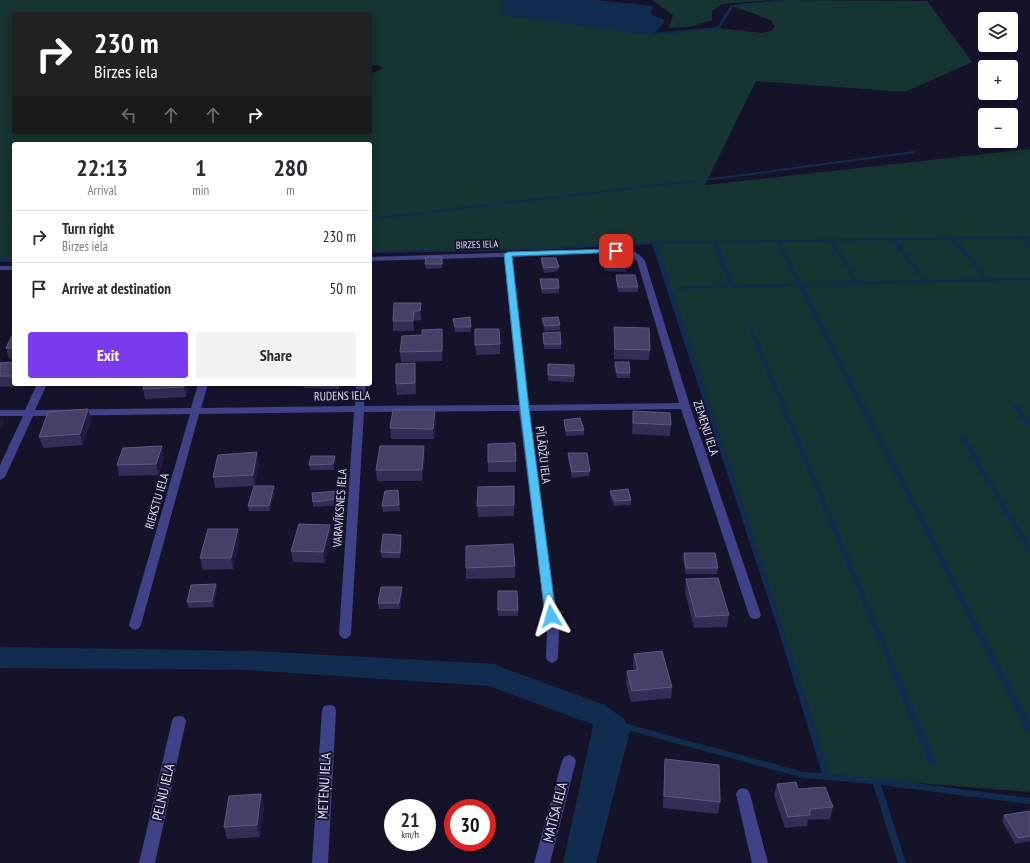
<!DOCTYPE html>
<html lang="en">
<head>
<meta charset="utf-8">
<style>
	:root { --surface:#fff; --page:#f2f2f3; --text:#2b2b33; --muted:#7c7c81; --line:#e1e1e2; --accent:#7c3aed }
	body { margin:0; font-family:"PT Sans Narrow",sans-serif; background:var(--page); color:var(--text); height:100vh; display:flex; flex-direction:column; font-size:15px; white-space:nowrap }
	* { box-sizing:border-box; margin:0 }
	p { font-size:13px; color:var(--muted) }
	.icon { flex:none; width:22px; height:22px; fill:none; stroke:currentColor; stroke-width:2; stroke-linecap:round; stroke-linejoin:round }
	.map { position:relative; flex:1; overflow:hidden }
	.drawer { position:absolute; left:12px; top:142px; width:360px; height:244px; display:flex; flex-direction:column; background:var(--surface); border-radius:4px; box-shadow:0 2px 10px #0003 }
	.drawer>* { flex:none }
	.guide { position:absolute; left:12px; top:12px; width:360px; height:122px; border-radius:4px; box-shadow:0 2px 10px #0003; background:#202124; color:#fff; overflow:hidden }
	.tools { position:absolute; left:978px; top:12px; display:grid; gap:8px }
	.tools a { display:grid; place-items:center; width:40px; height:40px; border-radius:4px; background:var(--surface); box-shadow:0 2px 10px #0003; font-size:20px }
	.speed { position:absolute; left:384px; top:799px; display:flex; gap:8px; font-size:20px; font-weight:700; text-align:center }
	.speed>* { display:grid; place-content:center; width:52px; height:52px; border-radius:50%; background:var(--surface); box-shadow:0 2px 10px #0003; line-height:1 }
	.speed small { font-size:10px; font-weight:400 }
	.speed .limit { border:6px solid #d22; background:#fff; color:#111 }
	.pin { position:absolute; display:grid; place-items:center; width:34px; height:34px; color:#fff; margin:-17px; border-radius:8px; box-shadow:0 2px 6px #0006 }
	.me { position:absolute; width:44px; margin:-22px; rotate:353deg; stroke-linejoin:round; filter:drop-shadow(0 0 3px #0008) }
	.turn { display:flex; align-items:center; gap:14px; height:84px; padding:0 16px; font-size:18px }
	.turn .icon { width:52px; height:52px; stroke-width:2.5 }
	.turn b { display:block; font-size:28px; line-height:34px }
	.lanes { display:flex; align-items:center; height:38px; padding:0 16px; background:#0003; justify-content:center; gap:20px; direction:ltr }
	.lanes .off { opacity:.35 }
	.eta { display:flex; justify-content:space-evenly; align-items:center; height:68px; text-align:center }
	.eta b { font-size:24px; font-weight:600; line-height:28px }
	.action { display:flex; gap:8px; margin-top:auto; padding:8px 16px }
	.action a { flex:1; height:46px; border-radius:4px; background:var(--accent); color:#fff; font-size:16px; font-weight:600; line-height:46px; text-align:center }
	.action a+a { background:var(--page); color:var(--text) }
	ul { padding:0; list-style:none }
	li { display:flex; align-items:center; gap:12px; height:52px; padding:0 16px; border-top:1px solid var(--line) }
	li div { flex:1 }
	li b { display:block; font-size:15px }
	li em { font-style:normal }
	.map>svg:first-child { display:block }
	.green { fill:#163431; fill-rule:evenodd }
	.water { fill:#122c4f }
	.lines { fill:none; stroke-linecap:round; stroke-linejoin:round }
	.stream { fill:#122c4f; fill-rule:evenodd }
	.minor { fill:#404287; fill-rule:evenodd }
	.wall { fill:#332d57 }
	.shaded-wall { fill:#1f1b3d }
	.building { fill:#454068; stroke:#5e5980 }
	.route { fill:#4fc3f7; stroke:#337fa1 }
	.labels { text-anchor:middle; stroke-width:4; stroke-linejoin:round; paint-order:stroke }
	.far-street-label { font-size:10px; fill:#dfdefd; stroke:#15132a }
	.street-label { font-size:12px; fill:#dfdefd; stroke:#15132a }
	.near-street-label { font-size:14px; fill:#dfdefd; stroke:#15132a }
</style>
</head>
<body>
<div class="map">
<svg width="1030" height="863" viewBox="0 0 1030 863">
	<rect width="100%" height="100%" fill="#15132a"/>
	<g class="green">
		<path d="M0 0H504L498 14 650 34 718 28 761 33 771 31 775 27 771 20 732 6 785 0 927 1 972 62 905 92 756 81 705 185 1030 149V792L827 776 782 632 654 243 543 249 370 252V144H14V261H0ZM14 14H370V65H376L383 68 370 74V132H14Z"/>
		<path d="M652 0H772L722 4 712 11V20L690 27 669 28 673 15Z"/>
	</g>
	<g class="water">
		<path d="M504 0H596L651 6 654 7 650 12 652 15 665 20C654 38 650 35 631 33L498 14Z"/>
		<path d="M0 647 254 651 496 664 498 666 605 705 624 719 630 731 596 863H563L593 726 592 724 489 686 247 670 0 668Z"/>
	</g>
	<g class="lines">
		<g class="stream">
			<path d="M778 0H786L733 7 719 29 650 35 649 34 650 33 717 27 731 5Z"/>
			<path d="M914 151H915V153L736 177 370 220V218L736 175Z"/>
			<path d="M1030 236V238H1025L1030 244V248H1028L1020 238 956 239 988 279 1030 278V280L803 286 1030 723V733L1027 732 798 286 675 289V288L677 287 729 285 713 243 657 244 785 632 830 774 876 778 1030 798V804L881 785 906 863H898L873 784 804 778 627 730 624 729 623 727 624 725 627 724 804 772 822 773 779 632 652 244 543 250 370 253V251L543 248 654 242ZM892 240 922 280 860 282 833 241ZM896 240H952L984 279 926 280ZM829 241 855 282 801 283 780 242ZM776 242 797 284 734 285 718 243Z"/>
			<rect x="0" y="260" width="14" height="2"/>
			<path d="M748 326H752V327L937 764 936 766 933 767 930 766 929 764 748 327Z"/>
			<path d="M1016 404 1018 405 1030 422V428L1028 427 1013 406Z"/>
			<path d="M962 434 965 436 1030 546V553H1028L959 436Z"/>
		</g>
		<g class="minor">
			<path d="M616 249C629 249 637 250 645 261L690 406 761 615 759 618 755 619 751 618 749 615 681 409 529 411 559 631 558 658 556 661 552 663 548 661 546 658 547 631 519 411 364 412 351 634 349 637 345 639 341 637 339 634 354 412 199 414 141 625 139 628 135 630 131 628 129 625 190 414 33 416 5 477 0 480V465L23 416H0V410H25L37 384H47L35 410 191 408 198 384H208L201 408 355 406 356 384H366L364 406 519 405 504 257 370 261V257ZM616 253 628 254 637 261 679 403 528 405 512 257Z"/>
			<rect x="0" y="266" width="14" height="4"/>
			<path d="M329 705 334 706 336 710 328 863H312L322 710 324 706Z"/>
			<path d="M179 716 184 717 186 721 155 863H139L172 721 174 717Z"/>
			<path d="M569 755 574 757 576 761 550 863H534L562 761 564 757Z"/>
			<path d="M743 788 748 790 750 794 768 863H752L736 794 738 790Z"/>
		</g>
	</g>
	<g class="wall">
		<path d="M541 258 559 267 558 271 544 273 541 263Z"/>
		<path d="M605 259 627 260 626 272 604 271Z"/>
		<path d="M443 262 442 268 426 269 425 264Z"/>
		<path d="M616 275 638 287V292H618L616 280Z"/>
		<path d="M540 279 559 288V293L542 294 540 284Z"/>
		<path d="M421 303V320L414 321V331H393V321Z"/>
		<path d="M470 317 471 332H455L453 319Z"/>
		<path d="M542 318 560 325V330L545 331 542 323Z"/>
		<path d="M614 327 650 350 649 360 614 359Z"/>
		<path d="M475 329 500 344V354L476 355Z"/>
		<path d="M14 333V358L9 359 6 348Z"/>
		<path d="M543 333 561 344V349H544Z"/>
		<path d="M443 339 442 361 401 362 400 352Z"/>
		<path d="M14 362V384H27L26 386 0 387V363Z"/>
		<path d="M615 362 630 373V378H617L614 367Z"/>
		<path d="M415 363 416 394 397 395 396 384Z"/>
		<path d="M548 364 574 376V382L548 381Z"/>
		<path d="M190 384 186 397 145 399 143 389Z"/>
		<path d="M303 384H341L339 389 304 388Z"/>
		<path d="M88 409 91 420 83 445 43 448 39 437Z"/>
		<path d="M435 410 436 421 434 439H391L390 428Z"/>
		<path d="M633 411 671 425 670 436 632 434Z"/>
		<path d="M564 420 584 430V435L566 436 564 425Z"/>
		<path d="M488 444 516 461V472H488Z"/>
		<path d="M568 453 590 471 589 476 572 478 568 458Z"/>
		<path d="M164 457 159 475 119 476 117 465Z"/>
		<path d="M425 457 422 481H377L376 470Z"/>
		<path d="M336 461 334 470H310L309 465Z"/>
		<path d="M259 463 255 486 215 488 213 477Z"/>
		<path d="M514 486V516L478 517 477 506Z"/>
		<path d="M398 490 400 511 383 512 382 506Z"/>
		<path d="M339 491 340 505 313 507V502Z"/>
		<path d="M610 491 631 500V505L614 506 610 496Z"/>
		<path d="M275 492 270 511H249L248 506Z"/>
		<path d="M330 525 331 536 325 563 293 562 291 551Z"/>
		<path d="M240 540 233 569 203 570 200 558Z"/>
		<path d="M402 540 400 558H382L381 552Z"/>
		<path d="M684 553 718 568 717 574H686L683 559Z"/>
		<path d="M515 566V578L466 579V568Z"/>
		<path d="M686 579 729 615 727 627 694 628 685 591Z"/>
		<path d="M216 584 217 589 214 607 189 608 187 602Z"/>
		<path d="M498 591 518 610V616H498Z"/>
		<path d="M402 592 400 609H379L378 603Z"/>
		<path d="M634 654 672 687 671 698 631 702 626 683 627 671 634 670 633 665Z"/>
		<path d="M665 759 720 802 718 814 663 808 664 771Z"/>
		<path d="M777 784 798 789 833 807 830 819 808 820 807 826 785 828 774 795Z"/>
		<path d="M261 794 264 806 260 837 227 839 224 827Z"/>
		<path d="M1030 811V841L1015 844 1002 821 1004 815Z"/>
	</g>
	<g class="shaded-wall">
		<path d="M421 303V320L420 311Z"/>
		<path d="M414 311V331L413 321Z"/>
		<path d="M442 329 443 339 442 361Z"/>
		<path d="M185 384H190L186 397 184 387Z"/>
		<path d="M339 384H341L339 389Z"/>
		<path d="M88 409 91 420 83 445 80 434Z"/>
		<path d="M435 410 436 421 434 439 433 429Z"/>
		<path d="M2 418 4 423 0 429V421Z"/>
		<path d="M162 446 164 457 159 475 156 464Z"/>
		<path d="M424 446 425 457 422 481V470Z"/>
		<path d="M257 452 259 463 255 486 253 475Z"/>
		<path d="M335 456 336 461 334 470 333 464Z"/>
		<path d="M274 486 275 492 270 511 269 506Z"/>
		<path d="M330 525 331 536 325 563 323 552Z"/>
		<path d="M238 529 240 540 233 569 231 558Z"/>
		<path d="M401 535 402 540 400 558V553Z"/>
		<path d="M216 584 217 589 214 607 212 601Z"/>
		<path d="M402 587V592L400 609 399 603Z"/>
		<path d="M261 794 264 806 260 837 257 825Z"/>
	</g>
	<g class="building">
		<path d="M426 257H442V264H425Z"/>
		<path d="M541 258H556L559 267 544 268Z"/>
		<path d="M605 259 627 260V267L605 266Z"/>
		<path d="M616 275H635L638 287H618Z"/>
		<path d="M540 279H558L559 288 542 289Z"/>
		<path d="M394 303H421L420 311H414L413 321H393Z"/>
		<path d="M470 317 471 327H455L453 319Z"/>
		<path d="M558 317 560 325 545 326 542 318Z"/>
		<path d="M614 327 649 328 650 350 615 349Z"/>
		<path d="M442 329V351L400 352 402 336 422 335V330Z"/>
		<path d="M475 329H499L500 344 475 345Z"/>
		<path d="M560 332 561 344H544L543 333Z"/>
		<path d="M13 333H14V348H6Z"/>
		<path d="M14 362V376H0V363Z"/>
		<path d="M615 362H629L630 373H617Z"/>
		<path d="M415 363V383L396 384V364Z"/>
		<path d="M548 364 574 365V376L548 375Z"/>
		<path d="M144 384H185L184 387 143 389Z"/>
		<path d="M88 409 80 434 39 437 48 412Z"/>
		<path d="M393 410H435L433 429 390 428Z"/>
		<path d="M633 411 670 413 671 425 633 423Z"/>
		<path d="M580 418 584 430 566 431 564 420Z"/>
		<path d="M515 443 516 461 488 462V444Z"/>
		<path d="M162 446 156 464 117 465 123 448Z"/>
		<path d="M380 446H424L422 470H376Z"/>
		<path d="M257 452 253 475 213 477 218 455Z"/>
		<path d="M568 453H587L590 471 572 472Z"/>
		<path d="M311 456H335L333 464 309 465Z"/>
		<path d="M254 486H274L269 506H248Z"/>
		<path d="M514 486V505L477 506 478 487Z"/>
		<path d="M628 489 631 500 615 501 610 491Z"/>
		<path d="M398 490 399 505 382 506 385 491Z"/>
		<path d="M339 491V499L313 502 312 493Z"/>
		<path d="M299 524 330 525 323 552 291 551Z"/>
		<path d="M208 529H238L231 558H200Z"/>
		<path d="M383 534 401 535 400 553 381 552Z"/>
		<path d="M513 544 515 566 466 568V546Z"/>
		<path d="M684 553H715L718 568H686Z"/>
		<path d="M718 578 729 615 696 617 686 579Z"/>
		<path d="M216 584 212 601 187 602 191 585Z"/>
		<path d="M381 587H402L399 603H378Z"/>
		<path d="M498 591H517L518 610H498Z"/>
		<path d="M662 651 672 687 632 691 627 671 638 670 634 654Z"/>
		<path d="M665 759 719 765 720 802 664 796Z"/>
		<path d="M796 782 798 789 825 787 833 807 810 809V815L788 817 777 784Z"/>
		<path d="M261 794 257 825 224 827 229 796Z"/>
		<path d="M1030 811V836L1018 838 1004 815Z"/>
	</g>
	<path class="route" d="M616 249 620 251 619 252 512 256 529 408 556 616 555 619H547L545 616 520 408 504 254 508 252Z"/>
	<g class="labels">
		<g class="far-street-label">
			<text transform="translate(477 244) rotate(-2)" y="4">BIRZES IELA</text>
		</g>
		<g class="street-label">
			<text transform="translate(342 396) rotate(-1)" y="4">RUDENS IELA</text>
			<text transform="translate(706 428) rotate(72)" y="4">ZEMEŅU IELA</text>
			<text transform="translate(543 455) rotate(83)" y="4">PĪLĀDŽU IELA</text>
			<text transform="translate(157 501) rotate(-74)" y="4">RIEKSTU IELA</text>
			<text transform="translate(340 508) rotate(-86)" y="4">VARAVĪKSNES IELA</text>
		</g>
		<g class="near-street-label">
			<text transform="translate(324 786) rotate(-87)" y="5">METEŅU IELA</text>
			<text transform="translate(163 792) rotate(-77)" y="5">PELNU IELA</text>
			<text transform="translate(555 812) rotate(-76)" y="5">MATĪSA IELA</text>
		</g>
	</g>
</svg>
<div class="tools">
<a><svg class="icon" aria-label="layers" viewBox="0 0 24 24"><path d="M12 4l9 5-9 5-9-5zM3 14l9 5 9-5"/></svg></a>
<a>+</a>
<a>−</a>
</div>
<div class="speed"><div>21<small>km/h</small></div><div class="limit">30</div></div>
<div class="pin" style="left:616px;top:251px;background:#d93025"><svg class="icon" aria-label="arrive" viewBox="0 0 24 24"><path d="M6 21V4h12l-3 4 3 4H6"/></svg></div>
<svg class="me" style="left:551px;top:616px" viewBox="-20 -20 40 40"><path d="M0-17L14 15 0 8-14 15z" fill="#4fc3f7" stroke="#fff" stroke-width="4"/></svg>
<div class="guide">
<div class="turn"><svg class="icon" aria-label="right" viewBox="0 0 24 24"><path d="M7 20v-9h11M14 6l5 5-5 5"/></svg><div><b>230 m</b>Birzes iela</div></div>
<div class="lanes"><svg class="icon off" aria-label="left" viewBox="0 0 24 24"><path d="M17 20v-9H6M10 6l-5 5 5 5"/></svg><svg class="icon off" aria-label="ahead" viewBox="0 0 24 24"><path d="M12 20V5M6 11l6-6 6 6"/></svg><svg class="icon off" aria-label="ahead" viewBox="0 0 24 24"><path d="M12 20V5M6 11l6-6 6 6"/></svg><svg class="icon" aria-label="right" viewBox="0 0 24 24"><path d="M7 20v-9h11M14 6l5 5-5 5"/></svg></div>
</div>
<section class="drawer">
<div class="eta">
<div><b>22:13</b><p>Arrival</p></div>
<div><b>1</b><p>min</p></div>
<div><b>280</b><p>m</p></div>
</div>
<ul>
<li><svg class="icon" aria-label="right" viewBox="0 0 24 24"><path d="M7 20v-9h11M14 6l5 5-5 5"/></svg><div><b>Turn right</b><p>Birzes iela</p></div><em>230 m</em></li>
<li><svg class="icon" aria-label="arrive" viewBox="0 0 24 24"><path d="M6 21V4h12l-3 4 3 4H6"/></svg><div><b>Arrive at destination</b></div><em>50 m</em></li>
</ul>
<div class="action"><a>Exit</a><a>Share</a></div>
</section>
</div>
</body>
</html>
